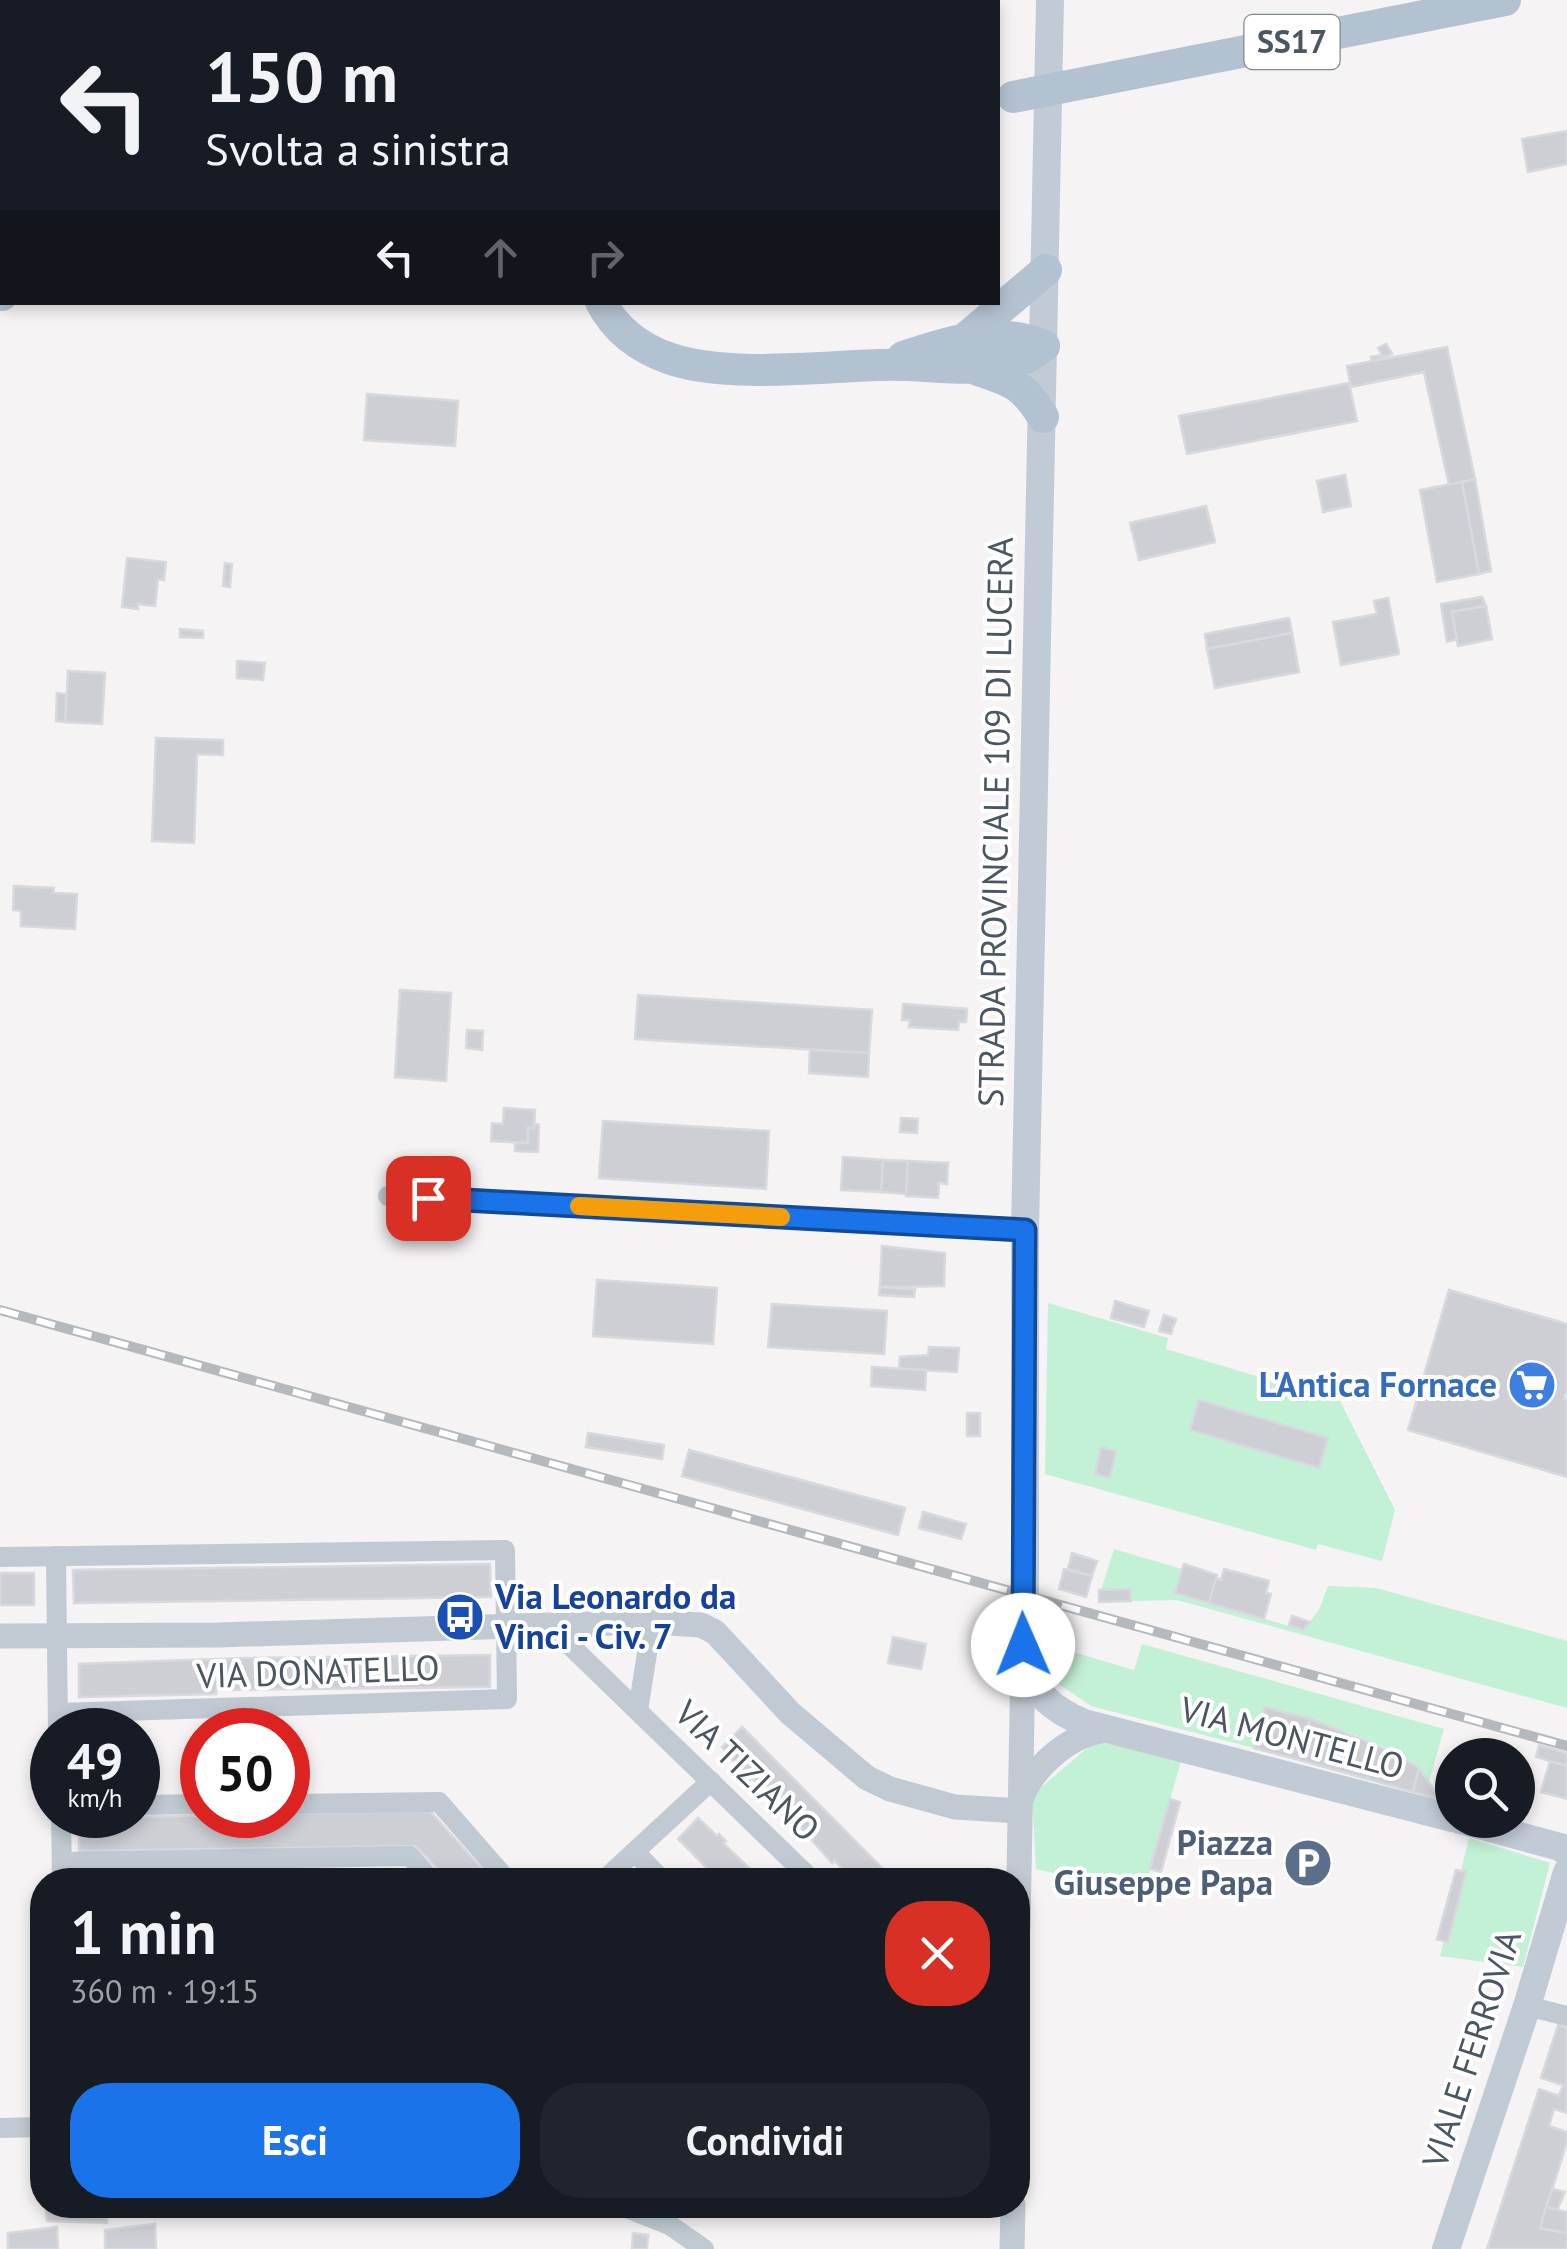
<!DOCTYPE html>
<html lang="it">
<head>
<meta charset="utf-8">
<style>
	:root { --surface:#171b24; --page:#20242c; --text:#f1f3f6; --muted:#9ea1a6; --accent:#1a73e8 }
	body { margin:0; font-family:"PT Sans",sans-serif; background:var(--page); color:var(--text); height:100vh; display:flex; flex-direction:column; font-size:38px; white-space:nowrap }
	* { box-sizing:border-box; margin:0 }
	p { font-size:32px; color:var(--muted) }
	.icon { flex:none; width:55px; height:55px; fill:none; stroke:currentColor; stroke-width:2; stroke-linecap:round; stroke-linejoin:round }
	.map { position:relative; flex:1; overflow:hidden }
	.side { position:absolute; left:30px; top:1868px; width:1000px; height:350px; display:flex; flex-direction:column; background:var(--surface); border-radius:40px; box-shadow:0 5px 15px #0003 }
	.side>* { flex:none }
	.top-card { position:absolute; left:0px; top:0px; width:1000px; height:305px; box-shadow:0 5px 15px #0003; background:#171b24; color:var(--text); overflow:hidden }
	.fabs { position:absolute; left:1435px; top:1738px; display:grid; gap:20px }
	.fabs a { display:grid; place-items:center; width:100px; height:100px; border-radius:50%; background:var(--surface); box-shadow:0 5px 15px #0003; font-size:50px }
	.speed { position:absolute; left:30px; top:1708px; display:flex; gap:20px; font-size:50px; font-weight:700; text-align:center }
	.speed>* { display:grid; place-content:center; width:130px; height:130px; border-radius:50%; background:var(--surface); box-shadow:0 5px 15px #0003; line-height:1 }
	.speed small { font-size:25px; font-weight:400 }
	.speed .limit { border:15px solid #d22; background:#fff; color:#111 }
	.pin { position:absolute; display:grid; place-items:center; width:85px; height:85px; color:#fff; margin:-42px; border-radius:20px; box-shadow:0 5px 15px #0006 }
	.me { position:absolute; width:110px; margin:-55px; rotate:359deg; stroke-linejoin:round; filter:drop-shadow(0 0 8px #0008) }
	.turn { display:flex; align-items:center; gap:35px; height:210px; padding:0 40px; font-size:45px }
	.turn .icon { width:130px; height:130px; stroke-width:2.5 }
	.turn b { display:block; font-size:70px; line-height:85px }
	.lanes { display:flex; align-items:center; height:95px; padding:0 40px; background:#0003; justify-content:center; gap:50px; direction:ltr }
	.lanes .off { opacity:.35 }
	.round { display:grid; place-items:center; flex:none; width:105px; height:105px; border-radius:40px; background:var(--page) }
	.summary { display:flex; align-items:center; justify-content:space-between; height:170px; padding:0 40px }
	h1 { font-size:60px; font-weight:600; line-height:75px }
	.button { display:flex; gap:20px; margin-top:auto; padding:20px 40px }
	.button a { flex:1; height:115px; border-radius:40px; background:var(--accent); color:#fff; font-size:40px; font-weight:600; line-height:115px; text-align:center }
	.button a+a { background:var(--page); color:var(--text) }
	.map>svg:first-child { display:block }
	.green { fill:#c3f1d5 }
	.building { fill:#cdcfd5; stroke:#d7d9de; stroke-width:2.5 }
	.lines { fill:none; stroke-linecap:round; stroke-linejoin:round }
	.minor { stroke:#c1cad2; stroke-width:20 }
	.tertiary { stroke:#c1cad2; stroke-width:25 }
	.secondary { stroke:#c1cbd6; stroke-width:28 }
	.primary { stroke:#b3c2d1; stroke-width:32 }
	.rail-casing { stroke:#b5b8bd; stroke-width:10 }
	.rail { stroke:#fff; stroke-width:6; stroke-dasharray:19; stroke-linecap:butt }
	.primary-bridge { stroke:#b3c2d1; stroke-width:32 }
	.route-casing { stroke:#114b97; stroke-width:25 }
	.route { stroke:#1a73e8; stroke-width:18 }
	.slow { stroke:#f59e0b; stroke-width:18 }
	.labels { text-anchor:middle; stroke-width:8; stroke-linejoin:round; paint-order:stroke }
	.shield { fill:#fff; stroke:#808990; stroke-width:2.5 }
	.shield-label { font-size:32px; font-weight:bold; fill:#4a5661 }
	.street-label { font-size:35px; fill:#4a5661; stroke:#fff }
	.shop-label { font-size:35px; font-weight:bold; fill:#366cbe; stroke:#fff; text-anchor:end }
	.transit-label { font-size:35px; font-weight:bold; fill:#164399; stroke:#fff; text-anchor:start }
	.service-label { font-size:35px; font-weight:bold; fill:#4e5e75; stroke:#fff; text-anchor:end }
</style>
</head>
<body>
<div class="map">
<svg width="1567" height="2249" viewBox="0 0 1567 2249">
	<rect width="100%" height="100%" fill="#f5f3f3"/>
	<g class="green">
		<path d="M1048 1303 1168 1338 1166 1349 1340 1401 1395 1510 1382 1561 1318 1544 1316 1550 1045 1474Z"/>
		<path d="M1114 1549 1182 1569 1176 1593 1303 1630 1319 1610 1328 1586 1376 1588 1567 1641V1708L1177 1600 1131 1601 1130 1589 1101 1590Z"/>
		<path d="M1040 1642 1134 1670 1142 1644 1444 1729 1429 1782C1402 1742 1311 1720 1266 1707L1254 1748 1091 1706 1059 1684 1050 1673Z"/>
		<path d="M1111 1743 1181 1761 1144 1893 1036 1869 1032 1795 1092 1744Z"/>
		<path d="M1469 1838 1550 1863 1523 1967 1440 1956Z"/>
	</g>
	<g class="building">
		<path d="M1567 131V164L1528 172 1522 139Z"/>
		<path d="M1386 344 1392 354 1372 362 1371 357 1382 355 1378 348Z"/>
		<path d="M1447 347 1475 479 1449 485 1424 372 1351 387 1347 366Z"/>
		<path d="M1349 383 1357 421 1187 454 1179 416Z"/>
		<path d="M367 394 458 401 455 446 364 440Z"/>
		<path d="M1345 475 1351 506 1323 512 1317 481Z"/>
		<path d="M1475 479 1491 571 1479 574 1462 482Z"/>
		<path d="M1462 482 1479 574 1437 582 1420 490Z"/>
		<path d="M1206 506 1215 542 1139 560 1130 523Z"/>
		<path d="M127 558 166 562 164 580 158 579 155 606 138 604V609L122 607Z"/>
		<path d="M225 563 232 564 230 587 223 586Z"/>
		<path d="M1482 597 1486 606 1452 612 1457 639 1447 642 1441 604Z"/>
		<path d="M1388 598 1399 654 1341 665 1333 622 1377 614 1374 601Z"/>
		<path d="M1486 606 1492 639 1458 646 1452 612Z"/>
		<path d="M1289 618 1292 633 1207 649 1205 634Z"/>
		<path d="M180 629 203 631V638L180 637Z"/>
		<path d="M1292 633 1299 672 1215 688 1207 649Z"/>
		<path d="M237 661 265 663 263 680 237 678Z"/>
		<path d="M68 671 105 673 102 724 65 722Z"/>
		<path d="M57 693 66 694 65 722 56 721Z"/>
		<path d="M156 738 223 740V755L197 754 194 843 152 841Z"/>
		<path d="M14 886 54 888 53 893 77 894 75 929 21 926V911L13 910Z"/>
		<path d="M400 990 451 993 446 1081 395 1077Z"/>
		<path d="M638 995 872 1010 869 1053 635 1039Z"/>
		<path d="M903 1004 967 1009 966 1022H959L958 1030 909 1027 910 1020H902Z"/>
		<path d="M467 1030 483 1031 482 1050 466 1048Z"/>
		<path d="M810 1050 869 1053 868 1077 809 1073Z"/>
		<path d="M504 1108 535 1110 534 1128H528V1143L491 1141 492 1123 503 1124Z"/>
		<path d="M901 1118 918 1119 917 1133 900 1132Z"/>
		<path d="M603 1121 769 1131 766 1189 599 1178Z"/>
		<path d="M534 1124 539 1125 538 1152 515 1151V1143H528V1128H534Z"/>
		<path d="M843 1157 883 1160 881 1192 841 1190Z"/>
		<path d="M883 1160 908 1161 907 1194 881 1192Z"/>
		<path d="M908 1161 948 1163 947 1184 939 1183 938 1198 906 1196Z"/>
		<path d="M882 1246 945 1253 944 1286 880 1287Z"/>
		<path d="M597 1280 717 1288 713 1344 593 1336Z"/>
		<path d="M880 1287 915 1289 914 1297 879 1295Z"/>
		<path d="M1449 1290 1567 1324V1390L1564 1399 1567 1400V1477L1408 1430Z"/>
		<path d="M1115 1301 1149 1311 1144 1327 1111 1318Z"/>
		<path d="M772 1304 887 1311 884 1354 768 1347Z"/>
		<path d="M1164 1315 1176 1319 1171 1334 1159 1331Z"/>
		<path d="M929 1347 959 1348 957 1372 899 1369 900 1357 928 1355Z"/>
		<path d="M872 1367 926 1370 925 1390 871 1386Z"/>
		<path d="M1199 1400 1328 1438 1319 1468 1190 1430Z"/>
		<rect x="967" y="1413" width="13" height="23"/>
		<path d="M588 1433 664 1445 662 1459 586 1447Z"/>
		<path d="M1101 1447 1116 1451 1110 1478 1095 1474Z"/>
		<path d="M689 1450 905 1508 898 1535 682 1476Z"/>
		<path d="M923 1512 966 1524 961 1539 919 1528Z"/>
		<path d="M1072 1553 1097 1561 1092 1576 1068 1569Z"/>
		<path d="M490 1564 491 1597 74 1603 73 1570Z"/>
		<path d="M1184 1564 1217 1575 1209 1603 1175 1593Z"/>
		<path d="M1064 1569 1092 1576 1086 1597 1059 1589Z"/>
		<path d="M1224 1569 1269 1581 1266 1593 1271 1594 1264 1619 1209 1603 1216 1578 1221 1580Z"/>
		<rect x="0" y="1573" width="34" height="32"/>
		<path d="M1130 1589 1131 1601 1099 1602V1590Z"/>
		<path d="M1292 1616 1310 1622 1303 1630 1289 1625Z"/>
		<path d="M893 1637 926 1644 921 1669 888 1663Z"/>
		<path d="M490 1655V1687L216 1690V1694L79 1697V1664L245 1658Z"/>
		<path d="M1265 1707 1310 1719 1299 1760 1254 1748Z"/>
		<path d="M1310 1719 1376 1745 1367 1779 1299 1760Z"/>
		<path d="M742 1727 894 1880H854L834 1860 832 1863 793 1819 790 1822 772 1804 775 1801 752 1778 749 1781 722 1747Z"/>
		<path d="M1472 1741 1512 1753 1511 1755H1468Z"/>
		<path d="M1376 1745 1419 1768 1413 1792 1367 1779Z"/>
		<path d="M1539 1745 1567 1753V1766L1536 1757Z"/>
		<path d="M1550 1761 1567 1766V1799L1541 1792Z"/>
		<path d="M1419 1768 1436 1793 1434 1798 1413 1792Z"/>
		<path d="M1170 1799 1180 1802 1161 1872 1150 1869Z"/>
		<path d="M430 1811 492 1880H448L416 1846 79 1851V1818Z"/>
		<path d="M698 1818 717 1836 719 1834 726 1841 723 1843 753 1872 756 1869 767 1880H719L678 1839Z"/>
		<path d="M1456 1870 1466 1872 1448 1942 1437 1939Z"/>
		<path d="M1558 2025 1567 2028V2113L1554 2109 1549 2126 1567 2132V2142L1540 2228 1567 2233V2249H1487L1539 2089 1559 2096 1563 2085 1541 2078Z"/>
		<path d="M1552 2189 1565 2192 1557 2210 1546 2207Z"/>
		<path d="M45 2205H107V2223L47 2221Z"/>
		<path d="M1546 2207 1567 2212V2233L1540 2228Z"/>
		<path d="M155 2224 156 2249H105V2230Z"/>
		<path d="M57 2227 58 2249H8V2233Z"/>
		<path d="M633 2233 648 2235 647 2249H632Z"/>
	</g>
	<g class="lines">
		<g class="minor">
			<path d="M388 1196 1025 1230"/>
			<path d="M56 1556 58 1730"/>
			<path d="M0 1557 505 1550 507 1699 58 1713"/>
			<path d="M549 1625 812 1880"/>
			<path d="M638 1710 652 1622"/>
			<path d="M288 1804 439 1802 507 1880"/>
			<path d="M138 1805 202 1804"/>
			<path d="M61 1815 62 1880"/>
			<path d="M636 1853 662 1880"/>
			<path d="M62 1862 410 1856 431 1880"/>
			<path d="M604 1880 711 1781"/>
			<path d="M1527 2006 1567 2016"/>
			<path d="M0 2128 42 2127"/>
			<path d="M619 2205 669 2225"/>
			<path d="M655 2205 671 2226 704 2249"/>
		</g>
		<g class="tertiary">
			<path d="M0 1636 218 1635 652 1622 701 1625 715 1632 790 1713 867 1778 890 1789 955 1807 1020 1811"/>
			<path d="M1021 1799C1034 1765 1073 1731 1111 1730"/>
			<path d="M1018 1927 1023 1660"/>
			<path d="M1012 2249 1013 2205"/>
		</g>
		<g class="secondary">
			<path d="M1050 0 1025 1230V1662C1034 1695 1054 1710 1084 1723L1452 1818"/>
			<path d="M1460 1820 1560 1847 1567 1852"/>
			<path d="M1446 2249 1527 2006 1567 1872"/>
		</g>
		<g class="primary">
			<path d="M1089 82 1505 0"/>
			<path d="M0 295H2"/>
			<path d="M601 302C616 331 641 349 671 359 729 378 817 367 879 365 921 363 961 372 1003 365 1020 362 1030 356 1044 346"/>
			<path d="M967 337 1046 270"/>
			<path d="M903 357C951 342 995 325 1044 346"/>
			<path d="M978 370C1012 381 1024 385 1043 417"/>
		</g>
		<g class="rail-casing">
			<path id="rail" d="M0 1310 1567 1746"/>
		</g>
		<use href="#rail" class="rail"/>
		<path class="primary-bridge" d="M1013 97 1089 82"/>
	</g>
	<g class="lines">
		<g class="route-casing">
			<path id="route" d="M428 1198 1025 1230 1023 1645"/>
		</g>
		<use href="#route" class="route"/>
		<path class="slow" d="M579 1206 781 1217"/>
	</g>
	<defs>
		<g id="supermarket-disc" transform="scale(2.5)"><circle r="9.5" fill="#3f7fe0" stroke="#fff"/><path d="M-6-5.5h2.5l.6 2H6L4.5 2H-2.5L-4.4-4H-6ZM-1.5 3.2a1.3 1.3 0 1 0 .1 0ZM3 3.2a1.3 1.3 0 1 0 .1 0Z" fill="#fff"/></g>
		<g id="bus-disc" transform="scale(2.5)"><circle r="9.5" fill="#1a4fb4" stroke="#fff"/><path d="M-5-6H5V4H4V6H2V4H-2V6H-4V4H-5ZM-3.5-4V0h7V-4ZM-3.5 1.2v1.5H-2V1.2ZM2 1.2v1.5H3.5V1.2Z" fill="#fff"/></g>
		<g id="parking-disc" transform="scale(2.5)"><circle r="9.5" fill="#5c6f8a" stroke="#fff"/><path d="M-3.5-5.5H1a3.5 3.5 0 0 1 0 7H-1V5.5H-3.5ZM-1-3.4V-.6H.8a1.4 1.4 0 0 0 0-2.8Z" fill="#fff"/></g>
	</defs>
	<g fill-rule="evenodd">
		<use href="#supermarket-disc" x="1532" y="1385"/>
		<use href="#bus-disc" x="460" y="1617"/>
		<use href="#parking-disc" x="1308" y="1863"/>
	</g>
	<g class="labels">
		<rect class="shield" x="1244.5" y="15" width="95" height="54" rx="8"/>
		<g class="shield-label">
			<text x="1292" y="53">SS17</text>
		</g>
		<g class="street-label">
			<text transform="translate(996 822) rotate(-89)" y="12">STRADA PROVINCIALE 109 DI LUCERA</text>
			<text transform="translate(318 1672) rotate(-2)" y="12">VIA DONATELLO</text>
			<text transform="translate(1292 1738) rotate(15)" y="12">VIA MONTELLO</text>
			<text transform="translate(747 1771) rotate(44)" y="12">VIA TIZIANO</text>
			<text transform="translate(1472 2049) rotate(-72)" y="12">VIALE FERROVIA</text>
		</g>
		<g class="shop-label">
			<text x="1497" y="1397">L'Antica Fornace</text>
		</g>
		<g class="transit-label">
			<text x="495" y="1609">Via Leonardo da<tspan x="495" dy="40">Vinci - Civ. 7</tspan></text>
		</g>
		<g class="service-label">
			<text x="1273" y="1855">Piazza<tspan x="1273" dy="40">Giuseppe Papa</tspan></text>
		</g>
	</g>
</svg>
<div class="fabs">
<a><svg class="icon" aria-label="search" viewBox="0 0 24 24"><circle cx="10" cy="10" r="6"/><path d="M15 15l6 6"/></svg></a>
</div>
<div class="speed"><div>49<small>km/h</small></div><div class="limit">50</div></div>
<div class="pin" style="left:428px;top:1198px;background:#d93025"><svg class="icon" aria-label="arrive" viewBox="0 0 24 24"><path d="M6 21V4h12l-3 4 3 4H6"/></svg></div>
<svg class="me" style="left:1023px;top:1645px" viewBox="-20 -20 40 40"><circle r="19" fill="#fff"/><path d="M0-13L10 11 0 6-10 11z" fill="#1a73e8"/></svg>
<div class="top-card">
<div class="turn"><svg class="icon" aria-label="left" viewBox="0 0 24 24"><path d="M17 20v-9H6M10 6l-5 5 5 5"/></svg><div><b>150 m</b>Svolta a sinistra</div></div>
<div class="lanes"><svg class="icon" aria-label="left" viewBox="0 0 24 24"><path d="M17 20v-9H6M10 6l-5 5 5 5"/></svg><svg class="icon off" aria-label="ahead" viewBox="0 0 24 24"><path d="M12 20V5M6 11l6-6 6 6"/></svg><svg class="icon off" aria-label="right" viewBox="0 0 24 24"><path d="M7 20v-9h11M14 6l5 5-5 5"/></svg></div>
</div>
<section class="side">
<div class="summary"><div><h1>1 min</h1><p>360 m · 19:15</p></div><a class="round" style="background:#d93025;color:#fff"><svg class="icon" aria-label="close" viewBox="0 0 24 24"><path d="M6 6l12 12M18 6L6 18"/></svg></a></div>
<div class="button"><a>Esci</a><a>Condividi</a></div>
</section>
</div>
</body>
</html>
